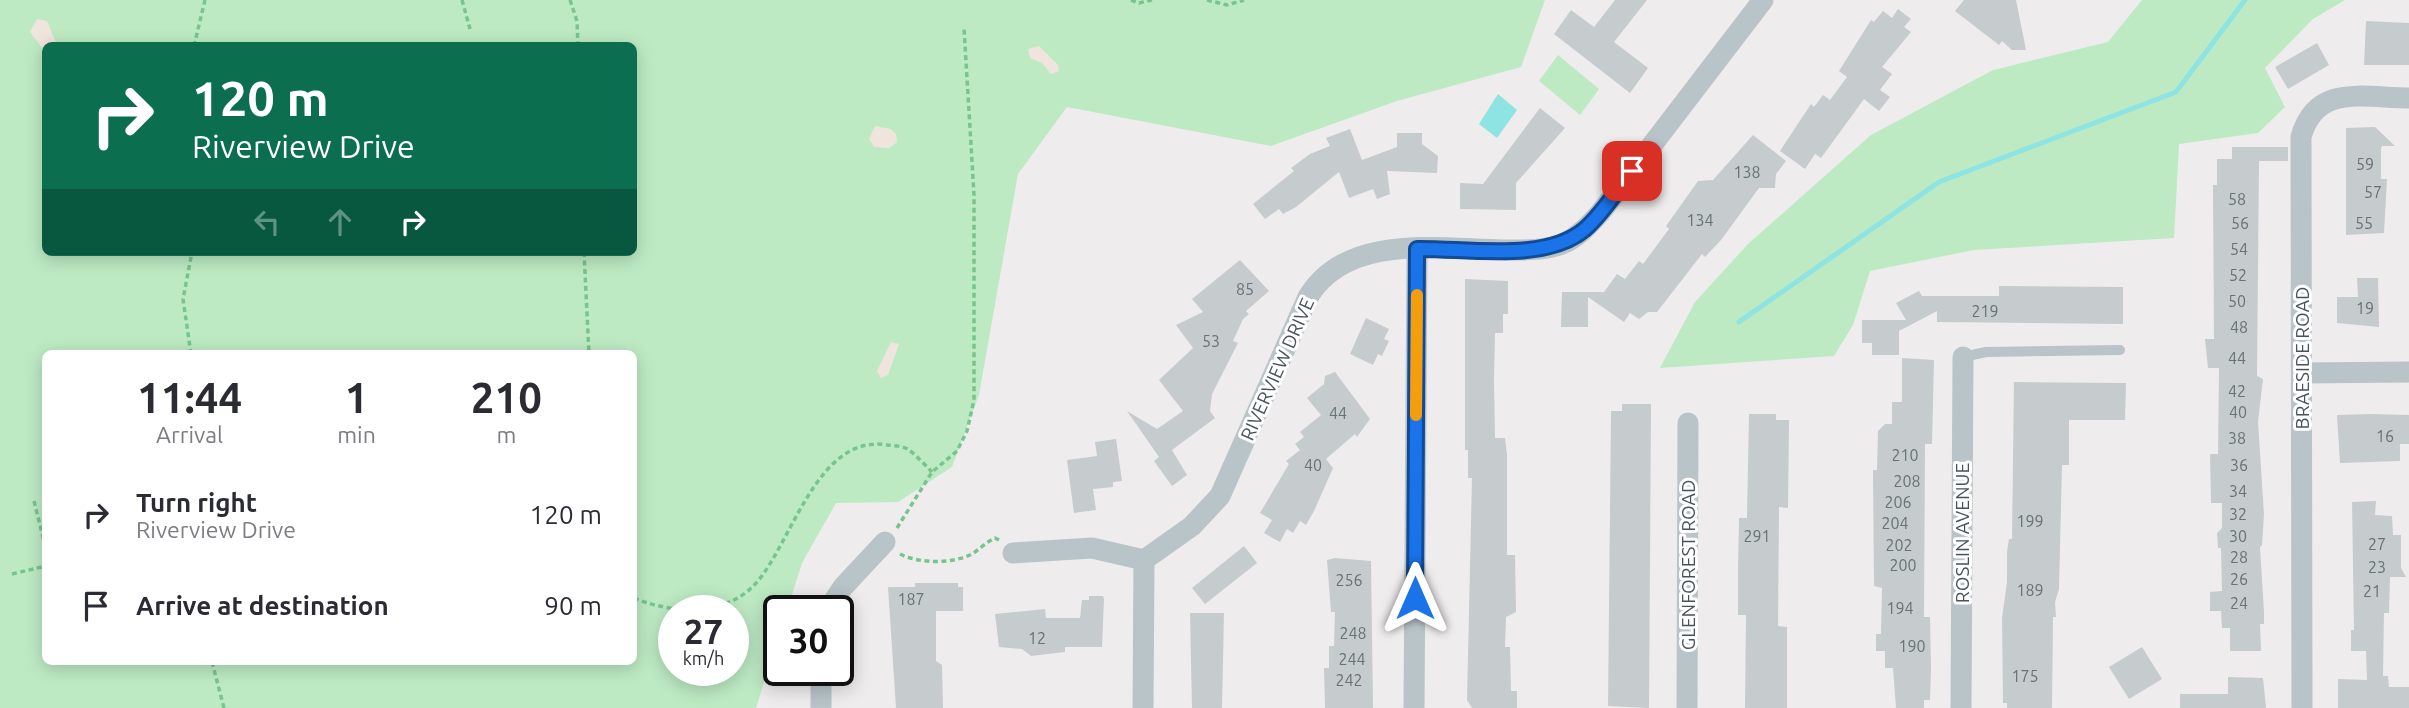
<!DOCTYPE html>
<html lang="en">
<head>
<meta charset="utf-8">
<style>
	:root { --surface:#fff; --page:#f7f7f7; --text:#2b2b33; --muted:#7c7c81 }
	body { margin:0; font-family:Ubuntu,sans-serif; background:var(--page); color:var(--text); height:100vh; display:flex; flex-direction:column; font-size:26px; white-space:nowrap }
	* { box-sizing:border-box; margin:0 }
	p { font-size:23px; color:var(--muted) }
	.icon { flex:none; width:38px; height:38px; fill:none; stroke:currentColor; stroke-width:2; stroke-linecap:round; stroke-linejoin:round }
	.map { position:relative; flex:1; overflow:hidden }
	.drawer { position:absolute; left:42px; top:350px; width:595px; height:315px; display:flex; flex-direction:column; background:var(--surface); border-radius:10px; box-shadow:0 4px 18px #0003 }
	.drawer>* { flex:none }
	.banner { position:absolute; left:42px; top:42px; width:595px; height:214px; border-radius:10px; box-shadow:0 4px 18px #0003; background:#0b6e4f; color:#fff; overflow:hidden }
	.speed { position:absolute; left:658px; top:595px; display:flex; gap:14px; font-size:35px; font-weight:700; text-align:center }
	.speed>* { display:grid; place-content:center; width:91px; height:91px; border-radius:50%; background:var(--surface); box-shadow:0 4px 18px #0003; line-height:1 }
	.speed small { font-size:18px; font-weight:400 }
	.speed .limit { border:4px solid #111; border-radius:10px; background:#fff; color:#111 }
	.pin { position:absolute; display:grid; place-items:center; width:60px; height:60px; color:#fff; margin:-30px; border-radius:14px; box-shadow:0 4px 10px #0006 }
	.me { position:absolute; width:77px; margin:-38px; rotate:0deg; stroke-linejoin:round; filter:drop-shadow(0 0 5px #0008) }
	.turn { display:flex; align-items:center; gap:24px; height:147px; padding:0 35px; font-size:32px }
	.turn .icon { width:91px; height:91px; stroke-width:2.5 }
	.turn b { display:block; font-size:49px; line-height:60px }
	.lanes { display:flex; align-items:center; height:66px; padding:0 35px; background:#0003; justify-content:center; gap:35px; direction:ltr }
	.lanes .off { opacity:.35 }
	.eta { display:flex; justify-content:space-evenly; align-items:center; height:119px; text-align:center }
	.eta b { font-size:42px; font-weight:700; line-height:49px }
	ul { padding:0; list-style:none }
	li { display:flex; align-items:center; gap:21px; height:91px; padding:0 35px }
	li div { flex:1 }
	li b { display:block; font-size:26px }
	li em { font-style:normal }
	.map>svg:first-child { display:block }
	.green { fill:#bdeac3; fill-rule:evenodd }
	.sand { fill:#f0e5dd }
	.water { fill:#8de4e2 }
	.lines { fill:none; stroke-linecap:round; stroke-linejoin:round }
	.stream { stroke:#8de4e2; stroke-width:5 }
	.building { fill:#c6cbce }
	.path { stroke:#77c58d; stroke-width:3.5; stroke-dasharray:5 3.5; stroke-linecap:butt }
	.service { stroke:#b8c4c8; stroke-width:10 }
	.minor { stroke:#b8c4c8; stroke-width:21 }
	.route-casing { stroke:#114b97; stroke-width:18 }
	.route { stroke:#1a73e8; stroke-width:12 }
	.slow { stroke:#f59e0b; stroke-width:12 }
	.labels { text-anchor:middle; stroke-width:6; stroke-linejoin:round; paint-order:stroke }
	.number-label { font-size:16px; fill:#667276 }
	.street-label { font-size:19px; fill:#465458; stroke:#fff }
</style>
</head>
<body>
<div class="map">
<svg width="2409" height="708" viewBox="0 0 2409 708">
	<rect width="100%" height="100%" fill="#efeced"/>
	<g class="green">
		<path d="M0 0H1545L1521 67 1397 101 1271 146 1067 107 1018 174 979 395 952 467 898 502 836 503 802 563 787 611H779V635L756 708H0ZM46 46H634V252H46ZM46 354H634V662H46ZM674 611H733V670H674Z"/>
		<path d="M2142 0H2345L2313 19 2265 68 2285 107 2258 133 2179 144 2174 238 1974 250 1870 271 1853 325 1834 356 1660 368 1695 302 1748 244 1871 135 1993 70 2108 42Z"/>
		<path d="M1558 55 1599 89 1580 115 1539 81Z"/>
	</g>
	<g class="sand">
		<path d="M37 19 47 21 57 45 46 46 45 52 30 32Z"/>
		<path d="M1039 46 1058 65 1059 71 1051 74 1042 63 1030 58 1028 49Z"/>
		<path d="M875 126 891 129 896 134 897 142 889 148 874 147 869 139Z"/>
		<path d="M891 342 899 344 888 375 881 378 877 371Z"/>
	</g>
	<path class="water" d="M1498 94 1517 110 1497 138 1479 124Z"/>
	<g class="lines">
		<path class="stream" d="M1739 322 1939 182 2176 92 2245 0"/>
	</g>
	<g class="building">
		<path d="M1615 0H1647L1614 42 1648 68 1630 93 1554 34 1571 10 1594 27Z"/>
		<path d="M1964 0H2016L2026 50H2012L2002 41 1999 45 1955 11Z"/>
		<path d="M1898 9 1911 19 1904 27 1911 32 1882 67 1892 74 1880 90 1890 97 1879 111 1864 99 1821 158 1815 154 1805 169 1780 151 1811 104 1814 107 1823 95 1830 100 1847 77 1839 71 1871 20 1874 22 1883 11 1892 18Z"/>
		<path d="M2366 21 2409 23V65H2364Z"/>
		<path d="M2317 43 2329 65 2288 89 2275 67Z"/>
		<path d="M1540 108 1565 128 1516 183V210L1460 209V183L1483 184Z"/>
		<path d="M2375 127 2395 146H2382L2381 149V179H2387L2384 233 2346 235V128Z"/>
		<path d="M1350 129 1362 160 1397 147V133H1422V144L1438 156 1437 173 1387 171 1390 194 1377 199 1373 189 1349 198 1339 172 1296 207 1283 214 1279 209 1265 219 1253 204 1294 171 1291 168 1310 154 1330 146 1326 138Z"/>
		<path d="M1753 135 1786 161 1776 174 1775 188H1759L1721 240 1705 257 1702 254 1657 312H1648L1639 319 1630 313 1624 322 1588 297V327H1561L1562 292H1604L1617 274 1625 279 1639 261 1643 264 1669 229 1666 226 1698 181 1713 180Z"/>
		<path d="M2232 147H2288V161H2259L2257 376 2263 379 2258 422 2264 514 2262 545 2260 547 2264 612V624H2260L2261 651H2230V628H2222L2221 611H2210V592L2222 591 2221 548H2218L2217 533 2222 528V503H2211L2210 454H2218L2219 368H2208L2205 339H2214L2213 185H2217V159H2232Z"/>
		<path d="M1240 260 1269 291 1246 311 1249 314 1243 319 1233 341 1238 343 1212 394 1210 411 1215 418 1172 450 1187 475 1172 486 1154 461 1159 457 1127 411 1157 429 1183 411 1159 380 1193 348 1176 325 1203 312 1192 299Z"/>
		<path d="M2357 278H2378L2379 327 2337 323V297H2358Z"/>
		<path d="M1465 279 1508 281V314H1503V333H1495L1494 380 1495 438H1505L1507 455V555H1515L1516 612 1506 617 1505 647H1510L1511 691H1517V708H1472L1467 700 1472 478H1468V450H1465Z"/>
		<path d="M1999 286 2123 287V324L1937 322V311L1899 331V355H1872V343H1862V320H1906L1896 303 1919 291 1922 296H1999Z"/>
		<path d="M1366 318 1389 329 1384 339 1389 341 1382 356 1378 354 1373 365 1350 354Z"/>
		<path d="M1902 358 1934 360 1932 444H1925L1924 617H1930L1931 669 1930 700H1924V708H1896L1893 668H1885V651H1876V634H1881L1882 588 1874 586 1873 470H1877L1878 431 1885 424H1892V402H1902Z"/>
		<path d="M1335 372 1370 419 1357 437 1355 434 1326 459 1333 468 1314 511 1306 525 1300 521 1293 533 1287 529 1280 542 1264 533 1272 520 1260 513 1289 464 1286 461 1300 450 1295 444 1304 437 1300 432 1321 415 1307 398 1324 384 1325 376Z"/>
		<path d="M2014 382 2126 383 2125 420H2069V465H2062L2059 589 2055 602 2056 617H2053L2052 708H2007V703H2003L2002 618 2007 582V552L2009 539H2012Z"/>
		<path d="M1622 404H1651L1649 708 1608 706 1611 411H1622Z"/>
		<path d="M1749 414H1776V420H1789L1788 508 1779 507 1778 626 1787 627V708H1745L1746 615H1738V569L1739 518H1747Z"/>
		<path d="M2370 414 2409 415V444H2400V461L2340 463 2337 415Z"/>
		<path d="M1116 439 1122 481 1113 482V487L1093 489 1096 510 1074 513 1067 460 1097 456 1095 442Z"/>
		<path d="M2376 501 2375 515 2392 516 2393 535H2401V568L2406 577H2390L2389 613H2384L2383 676H2388L2389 687H2409V708H2338V679L2367 680 2366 651H2351V630H2354L2352 502Z"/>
		<path d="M1244 546 1257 563 1205 604 1192 588Z"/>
		<path d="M1335 558 1371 561 1373 708H1325L1324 668H1329V646H1334L1335 612H1331L1327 560Z"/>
		<path d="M915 583H958V587H963V611H936V661L942 665 943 708H896L888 587H915Z"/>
		<path d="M1089 596H1103L1104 599 1102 647H1065V652L1031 656 1022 649 999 647 995 614 1045 609 1046 618H1080L1082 600H1089Z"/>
		<path d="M1190 613H1224L1222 708H1192Z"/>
		<path d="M2142 647 2162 679 2129 699 2109 667Z"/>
		<path d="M2228 677 2263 678 2266 708H2180V694H2228Z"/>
	</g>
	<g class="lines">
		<g class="path">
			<path d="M462 0 470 29"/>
			<path d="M570 0 577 21 578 46"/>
			<path d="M1131 0 1139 3 1152 0"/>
			<path d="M1207 0 1227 5 1244 0"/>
			<path d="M194 46 205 0"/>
			<path d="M584 252 589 354"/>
			<path d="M191 354 183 299 192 252"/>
			<path d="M34 501 46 549"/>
			<path d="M897 528 932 472 957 451 967 431 974 400V195L964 28"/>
			<path d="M900 554C920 564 952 564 972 554 980 549 986 542 995 538L999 540"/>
			<path d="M12 574 46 566"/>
			<path d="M634 598C672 614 727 617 757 582 793 540 818 433 888 445 895 446 904 446 909 450 917 456 925 465 932 472"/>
			<path d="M212 662 224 708"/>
		</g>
		<path class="service" d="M1963 357 1986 352 2120 350"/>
		<g class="minor">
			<path d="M2302 373 2409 372"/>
			<path d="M1013 553 1092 548 1144 560"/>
			<path d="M1144 560 1192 526 1220 496 1308 297C1347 233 1438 249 1503 250 1522 250 1544 251 1562 244 1577 238 1589 225 1600 213L1763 0"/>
			<path d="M827 611 843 587 885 542"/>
			<path d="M821 670V708"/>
			<path d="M1143 708 1144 560"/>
			<path d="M1414 708 1417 249"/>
			<path d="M1687 708 1688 423"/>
			<path d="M1961 708 1963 357"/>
			<path d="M2302 708 2301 137C2316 83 2364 98 2409 98"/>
		</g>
	</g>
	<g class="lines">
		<g class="route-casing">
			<path id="route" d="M1415 598 1417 249C1466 248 1546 263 1585 229 1603 213 1617 190 1632 171"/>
		</g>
		<use href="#route" class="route"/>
		<path class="slow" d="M1416 415 1417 295"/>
	</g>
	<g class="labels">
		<g class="number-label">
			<text x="2365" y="170">59</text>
			<text x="1747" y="178">138</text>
			<text x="2373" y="198">57</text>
			<text x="2237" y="205">58</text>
			<text x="1700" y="226">134</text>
			<text x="2240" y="229">56</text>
			<text x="2364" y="229">55</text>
			<text x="2239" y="255">54</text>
			<text x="2238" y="281">52</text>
			<text x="1245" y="295">85</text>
			<text x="2237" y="307">50</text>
			<text x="2365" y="314">19</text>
			<text x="1985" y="317">219</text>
			<text x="2239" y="333">48</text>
			<text x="1211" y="347">53</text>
			<text x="2237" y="364">44</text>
			<text x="2237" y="397">42</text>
			<text x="2238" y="418">40</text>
			<text x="1338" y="419">44</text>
			<text x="2385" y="442">16</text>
			<text x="2237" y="444">38</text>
			<text x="1905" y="461">210</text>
			<text x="1313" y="471">40</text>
			<text x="2239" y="471">36</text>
			<text x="1907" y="487">208</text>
			<text x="2238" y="497">34</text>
			<text x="1898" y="508">206</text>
			<text x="2238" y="520">32</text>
			<text x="2030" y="527">199</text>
			<text x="1895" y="529">204</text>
			<text x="1757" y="542">291</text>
			<text x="2238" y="542">30</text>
			<text x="2377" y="550">27</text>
			<text x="1899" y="551">202</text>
			<text x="2239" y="563">28</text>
			<text x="1903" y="571">200</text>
			<text x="2377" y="573">23</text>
			<text x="2239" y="585">26</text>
			<text x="1349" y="586">256</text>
			<text x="2030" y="596">189</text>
			<text x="2372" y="597">21</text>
			<text x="911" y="605">187</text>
			<text x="2239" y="609">24</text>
			<text x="1900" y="614">194</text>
			<text x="1353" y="639">248</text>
			<text x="1037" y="644">12</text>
			<text x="1912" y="652">190</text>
			<text x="1352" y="665">244</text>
			<text x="2025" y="682">175</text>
			<text x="1349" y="686">242</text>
		</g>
		<g class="street-label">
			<text transform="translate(2302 358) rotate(-90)" y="7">BRAESIDE ROAD</text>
			<text transform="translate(1277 369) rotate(-66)" y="7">RIVERVIEW DRIVE</text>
			<text transform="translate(1962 533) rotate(-90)" y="7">ROSLIN AVENUE</text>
			<text transform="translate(1688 565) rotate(-90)" y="7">GLENFOREST ROAD</text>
		</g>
	</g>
</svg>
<div class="speed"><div>27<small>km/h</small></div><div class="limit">30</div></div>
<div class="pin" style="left:1632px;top:171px;background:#d93025"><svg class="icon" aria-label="arrive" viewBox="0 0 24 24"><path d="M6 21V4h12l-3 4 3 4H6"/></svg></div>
<svg class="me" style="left:1415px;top:598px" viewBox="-20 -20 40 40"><path d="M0-17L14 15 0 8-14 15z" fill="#1a73e8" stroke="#fff" stroke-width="4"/></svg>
<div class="banner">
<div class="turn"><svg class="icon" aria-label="right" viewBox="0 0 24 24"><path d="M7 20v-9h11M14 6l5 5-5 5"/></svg><div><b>120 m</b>Riverview Drive</div></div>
<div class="lanes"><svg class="icon off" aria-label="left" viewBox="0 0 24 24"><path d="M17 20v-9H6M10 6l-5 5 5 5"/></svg><svg class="icon off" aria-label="ahead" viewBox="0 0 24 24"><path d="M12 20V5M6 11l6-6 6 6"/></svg><svg class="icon" aria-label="right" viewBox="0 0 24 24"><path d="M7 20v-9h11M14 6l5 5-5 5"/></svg></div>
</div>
<section class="drawer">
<div class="eta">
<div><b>11:44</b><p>Arrival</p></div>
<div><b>1</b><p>min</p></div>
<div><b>210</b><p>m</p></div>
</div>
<ul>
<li><svg class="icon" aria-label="right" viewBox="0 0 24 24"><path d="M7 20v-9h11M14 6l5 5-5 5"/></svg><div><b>Turn right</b><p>Riverview Drive</p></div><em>120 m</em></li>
<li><svg class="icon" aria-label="arrive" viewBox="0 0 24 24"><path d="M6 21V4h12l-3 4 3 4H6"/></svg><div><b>Arrive at destination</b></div><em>90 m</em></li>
</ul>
</section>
</div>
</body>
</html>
